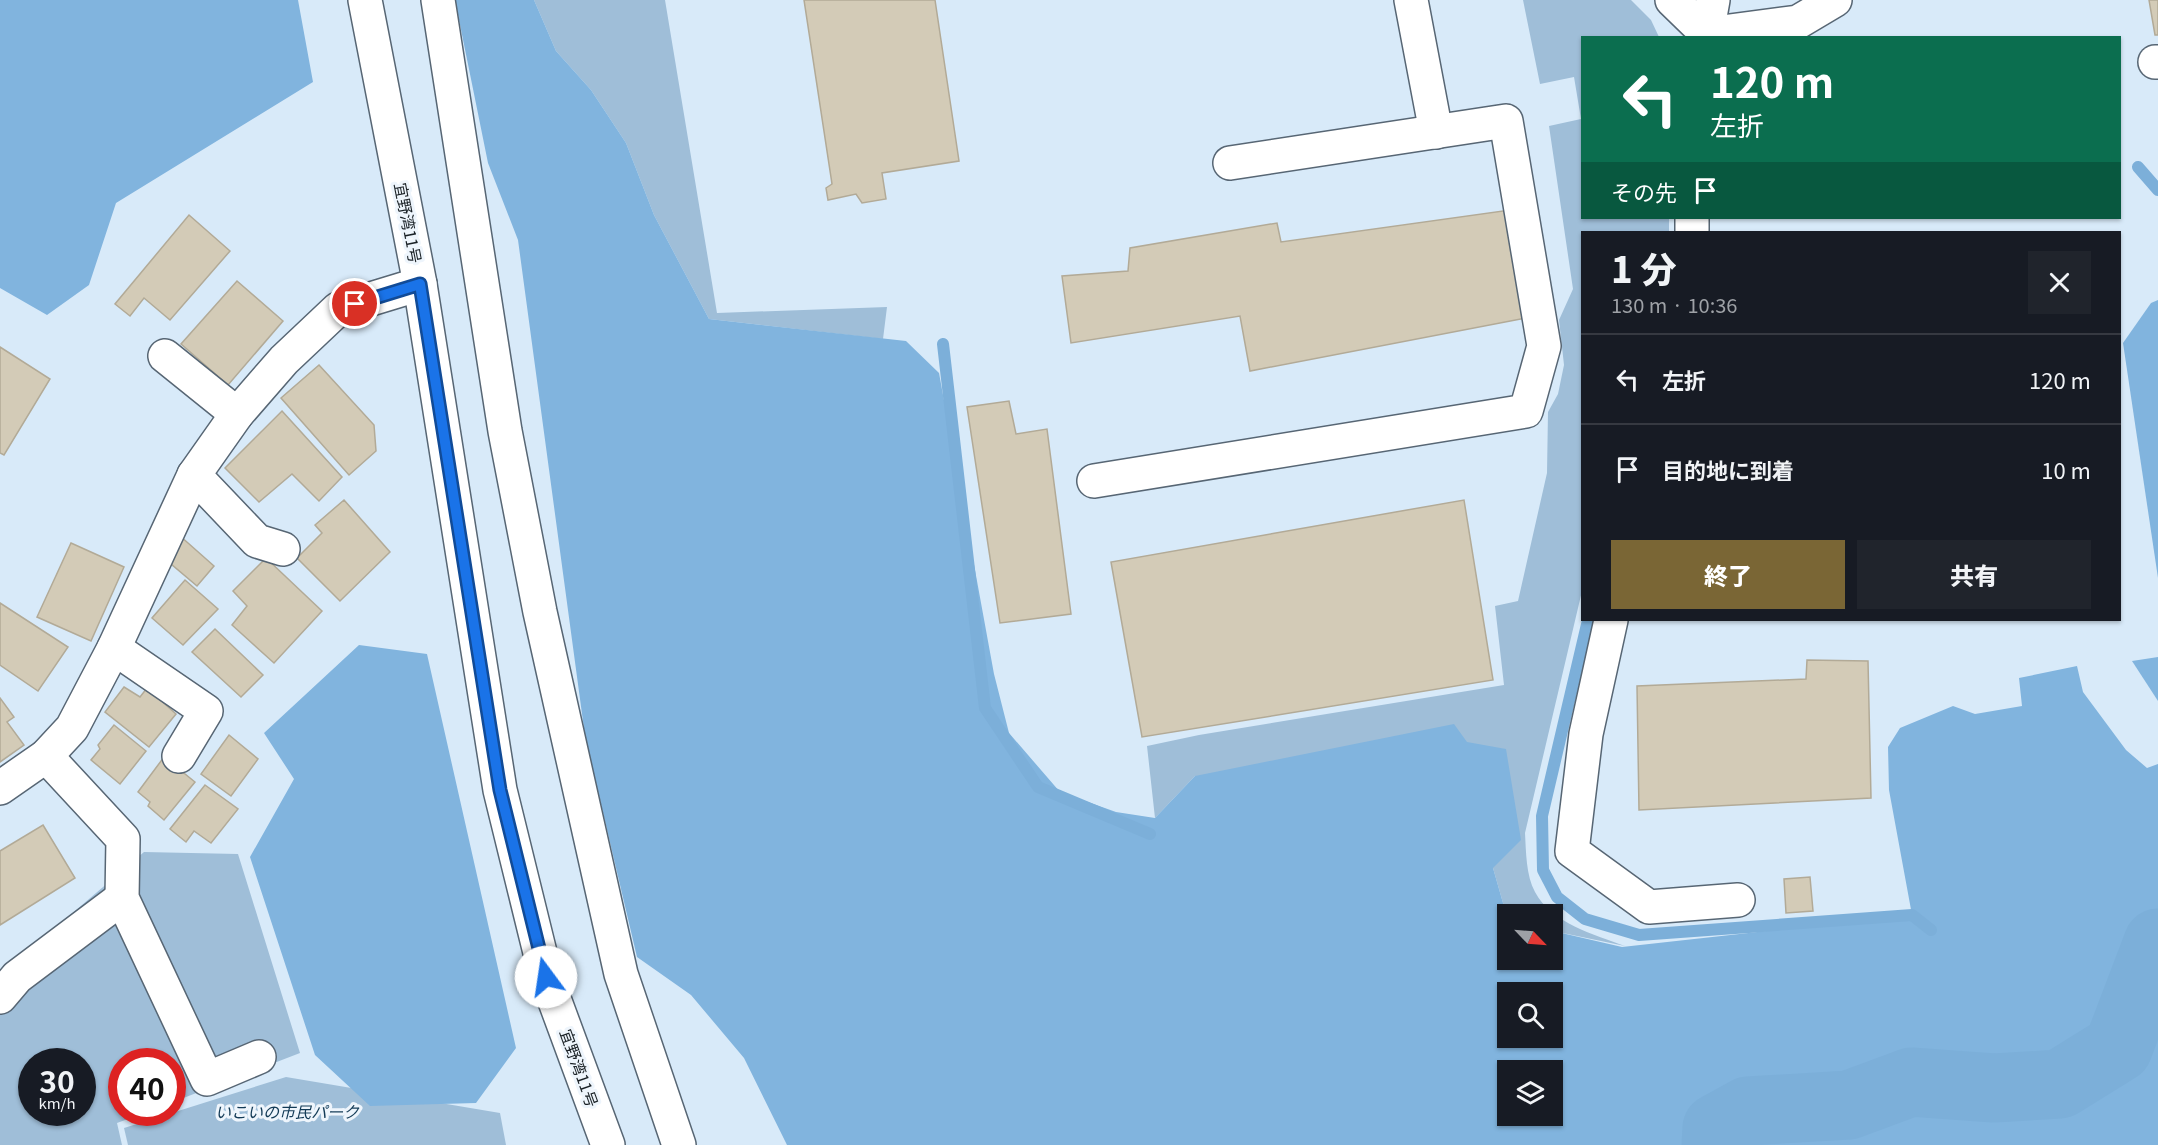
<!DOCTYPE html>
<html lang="ja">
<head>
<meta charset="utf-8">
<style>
	:root { --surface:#171b24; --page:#20242c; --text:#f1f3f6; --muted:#9ea1a6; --line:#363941; --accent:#7a6635 }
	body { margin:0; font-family:Georgia,"Noto Sans JP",serif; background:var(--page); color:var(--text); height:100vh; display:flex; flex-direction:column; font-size:22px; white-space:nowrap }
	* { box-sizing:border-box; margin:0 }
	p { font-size:20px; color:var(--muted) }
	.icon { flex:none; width:33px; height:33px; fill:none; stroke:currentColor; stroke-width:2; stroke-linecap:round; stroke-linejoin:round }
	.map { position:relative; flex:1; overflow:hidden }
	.sheet { position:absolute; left:1581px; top:231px; width:540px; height:390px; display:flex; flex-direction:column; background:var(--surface); border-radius:0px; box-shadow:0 2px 4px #0004 }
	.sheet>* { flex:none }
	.hud { position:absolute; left:1581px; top:36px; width:540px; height:183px; border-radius:0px; box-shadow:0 2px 4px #0004; background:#0b6e4f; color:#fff; overflow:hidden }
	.needle { width:39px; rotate:115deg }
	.tools { position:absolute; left:1497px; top:904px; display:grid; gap:12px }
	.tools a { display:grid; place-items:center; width:66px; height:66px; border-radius:0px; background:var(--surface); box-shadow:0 2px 4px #0004; font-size:30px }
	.speed { position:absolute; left:18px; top:1048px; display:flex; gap:12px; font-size:30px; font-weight:700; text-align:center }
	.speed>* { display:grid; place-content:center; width:78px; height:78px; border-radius:50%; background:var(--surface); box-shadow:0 2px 4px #0004; line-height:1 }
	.speed small { font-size:15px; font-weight:400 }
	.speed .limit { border:9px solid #d22; background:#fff; color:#111 }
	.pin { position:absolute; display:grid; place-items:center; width:51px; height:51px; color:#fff; margin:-26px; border:3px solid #fff; border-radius:50%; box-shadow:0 2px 6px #0007 }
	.me { position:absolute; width:66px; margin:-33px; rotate:346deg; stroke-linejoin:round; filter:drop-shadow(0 0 4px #0008) }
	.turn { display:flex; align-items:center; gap:21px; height:126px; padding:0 30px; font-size:27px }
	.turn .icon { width:78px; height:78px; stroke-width:2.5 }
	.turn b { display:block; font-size:42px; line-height:51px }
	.then { display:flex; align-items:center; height:57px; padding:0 30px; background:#0003; gap:12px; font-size:22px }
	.round { display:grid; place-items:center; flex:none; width:63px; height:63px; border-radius:0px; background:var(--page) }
	.summary { display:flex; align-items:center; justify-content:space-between; height:102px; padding:0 30px }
	h1 { font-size:36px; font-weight:800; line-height:45px }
	.action { display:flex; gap:12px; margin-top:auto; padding:12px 30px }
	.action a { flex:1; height:69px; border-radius:0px; background:var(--accent); color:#fff; font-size:24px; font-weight:800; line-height:69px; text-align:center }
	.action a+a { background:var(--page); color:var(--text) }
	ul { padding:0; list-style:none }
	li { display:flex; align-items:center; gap:18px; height:90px; padding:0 30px; border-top:2px solid var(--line) }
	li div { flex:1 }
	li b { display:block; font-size:22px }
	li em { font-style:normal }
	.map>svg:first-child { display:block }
	.green { fill:#9fbed8; fill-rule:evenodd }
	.forest { fill:#81b4de; fill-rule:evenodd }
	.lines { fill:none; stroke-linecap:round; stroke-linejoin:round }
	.stream { stroke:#7cafd9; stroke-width:12 }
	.river { stroke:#7cafd9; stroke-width:69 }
	.building { fill:#d3cbb7; stroke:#b2aa97; stroke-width:1.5 }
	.minor-casing { stroke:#576674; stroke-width:36 }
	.minor { stroke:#fff; stroke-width:33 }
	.route-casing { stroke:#114b97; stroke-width:15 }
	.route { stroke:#1a73e8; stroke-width:10 }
	.labels { text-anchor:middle; stroke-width:6; stroke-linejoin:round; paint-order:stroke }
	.street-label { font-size:16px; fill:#192025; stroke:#eef5fc }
	.park-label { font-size:16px; font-style:italic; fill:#123a56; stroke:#eef5fc }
</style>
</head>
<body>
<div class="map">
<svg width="2158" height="1145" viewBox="0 0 2158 1145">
	<rect width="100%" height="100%" fill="#d8eaf9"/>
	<g class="green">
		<path d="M534 0H665L717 313 887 307 883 339 709 319 654 215 626 143 591 90 556 51Z"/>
		<path d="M1523 0H1631L1651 20 1659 37 1582 38V218H1669V231L1582 232V591L1525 833C1526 851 1526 876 1535 892 1551 923 1595 935 1625 946L1553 931 1552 915H1508L1507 917 1493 868 1195 776 1155 818 1147 746 1199 735 1504 685 1495 606 1518 601 1547 473 1548 412 1558 394 1564 365 1559 320 1573 289 1549 126 1581 119 1574 77 1540 84Z"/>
		<path d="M144 852 238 854 300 1053 173 1102 172 1062H122V1113H144L117 1123 122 1145H0V975ZM32 1062H82V1113H32Z"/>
		<path d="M286 1077 500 1113 506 1145H128L124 1128Z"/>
	</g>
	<g class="forest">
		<path d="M0 0H298L313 82 116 203 89 285 47 315 0 288Z"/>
		<path d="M455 0H534L556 51 591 90 626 143 654 215 709 319 906 341 939 373 994 674 1009 733 1060 792 1116 812 1155 818 1195 776 1454 724 1467 742 1506 749 1521 840 1493 868 1507 917 1508 960H1552L1553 931 1622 947 1912 915 1889 790 1888 747 1900 728 1953 706 1975 714 2022 706 2019 678 2077 666 2083 692 2126 750 2147 768 2158 764V1145H787L744 1058 691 995 637 957 585 736 518 240 488 163ZM1508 993H1552V1038H1508ZM1508 1071H1552V1116H1508Z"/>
		<path d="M2158 300V578L2123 343 2151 303Z"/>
		<path d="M359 645 427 654 516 1048 476 1103 370 1106 315 1055 250 857 294 779 264 733Z"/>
		<path d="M2158 657V701L2132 661Z"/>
	</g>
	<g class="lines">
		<g class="stream">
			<path d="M2138 167 2158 190"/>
			<path d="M943 344 985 708 1038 787 1150 834"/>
			<path d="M1588 620 1542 816 1543 870 1557 897 1585 919 1639 935 1912 915 1931 930"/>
		</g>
		<path class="river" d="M1716 1145 1717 1128 1748 1111 1849 1105 1911 1082 1994 1088 2060 1084 2118 1048 2158 943"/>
	</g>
	<g class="building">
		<path d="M804 0H935L959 161 882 173 886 199 862 203 856 194 828 200 826 188 832 184Z"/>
		<path d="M2149 0H2158V35H2155Z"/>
		<path d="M1510 210 1526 318 1250 371 1240 316 1071 343 1062 276 1128 271 1130 248 1277 223 1281 242Z"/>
		<path d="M189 215 230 251 170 320 144 298 130 316 115 304Z"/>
		<path d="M237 281 283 321 228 385 181 344Z"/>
		<path d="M0 347 50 379 4 455 0 453Z"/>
		<path d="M319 365 374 425 376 451 349 475 281 398Z"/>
		<path d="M1009 401 1016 434 1047 429 1071 614 1000 623 967 407Z"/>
		<path d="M282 411 342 477 319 501 292 474 259 502 225 468Z"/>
		<path d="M344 500 390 552 340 601 297 558 322 533 315 525Z"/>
		<path d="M1464 500 1493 680 1142 737 1111 562Z"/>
		<path d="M179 535 214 566 197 586 164 558Z"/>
		<path d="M71 543 124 567 91 641 37 617Z"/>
		<path d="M266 558 322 611 274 663 232 625 247 606 233 591Z"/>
		<path d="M185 580 218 609 183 645 152 618Z"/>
		<path d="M0 603 68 647 38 691 0 665Z"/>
		<path d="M215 629 263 675 241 697 192 652Z"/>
		<path d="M1807 660 1868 661 1871 798 1639 810 1637 686 1806 679Z"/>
		<path d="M124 687 140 697 147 688 176 714 149 747 105 712Z"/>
		<path d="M0 698 14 717 7 722 24 745 0 762Z"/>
		<path d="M114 725 146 751 120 784 91 760 100 749 98 745Z"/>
		<path d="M229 735 258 759 231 796 201 774Z"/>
		<path d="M164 757 195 782 164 820 148 806 150 802 138 792Z"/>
		<path d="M205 785 238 809 211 843 194 831 186 842 170 829Z"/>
		<path d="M43 825 75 878 0 925V851Z"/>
		<path d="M1810 877 1813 911 1786 913 1784 879Z"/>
	</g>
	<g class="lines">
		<g class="minor-casing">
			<g id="minor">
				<path d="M365 0 420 284 500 790 546 977 608 1145"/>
				<path d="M438 0 505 431 540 612 621 974 679 1145"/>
				<path d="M1411 0 1436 132"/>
				<path d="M1672 0 1707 34"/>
				<path d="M1707 34 1713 0"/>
				<path d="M1707 38V34L1798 22 1835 0"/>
				<path d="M2155 62H2158"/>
				<path d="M1692 232V218"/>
				<path d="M165 356 237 414"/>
				<path d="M194 475 257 541 283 549"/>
				<path d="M1094 481 1526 411 1544 346 1506 121 1230 163"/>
				<path d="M1611 620 1586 734 1572 851 1649 907 1738 900"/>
				<path d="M114 648 206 711 179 756"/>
				<path d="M46 756 123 839 122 898 207 1079 259 1057"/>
				<path d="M0 788 46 756 72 728 114 648 194 475 237 414 284 360 338 309 420 284"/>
				<path d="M0 997 17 977 122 898"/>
			</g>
		</g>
		<use href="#minor" class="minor"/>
	</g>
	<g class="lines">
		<g class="route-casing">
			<path id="route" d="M355 304 420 284 500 790 546 977"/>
		</g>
		<use href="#route" class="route"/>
	</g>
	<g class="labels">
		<g class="street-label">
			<text transform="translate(408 223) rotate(79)" y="6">宜野湾11号</text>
			<text transform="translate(579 1068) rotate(70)" y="6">宜野湾11号</text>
		</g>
		<g class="park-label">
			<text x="287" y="1118">いこいの市民パーク</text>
		</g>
	</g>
</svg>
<div class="tools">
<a><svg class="needle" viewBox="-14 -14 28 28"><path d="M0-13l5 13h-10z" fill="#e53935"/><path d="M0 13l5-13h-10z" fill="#9ea1a6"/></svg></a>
<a><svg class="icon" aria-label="search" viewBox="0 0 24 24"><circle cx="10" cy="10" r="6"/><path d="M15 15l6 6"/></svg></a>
<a><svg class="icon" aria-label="layers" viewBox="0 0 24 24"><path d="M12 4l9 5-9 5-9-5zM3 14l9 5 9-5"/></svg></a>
</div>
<div class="speed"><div>30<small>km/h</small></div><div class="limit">40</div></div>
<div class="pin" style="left:355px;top:304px;background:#d93025"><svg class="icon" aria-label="arrive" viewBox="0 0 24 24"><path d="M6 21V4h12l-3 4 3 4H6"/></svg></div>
<svg class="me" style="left:546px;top:977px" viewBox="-20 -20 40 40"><circle r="19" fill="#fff"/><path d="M0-13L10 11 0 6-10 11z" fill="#1a73e8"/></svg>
<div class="hud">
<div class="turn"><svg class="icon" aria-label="left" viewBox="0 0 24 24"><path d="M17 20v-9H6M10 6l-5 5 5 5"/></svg><div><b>120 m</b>左折</div></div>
<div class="then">その先<svg class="icon" aria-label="arrive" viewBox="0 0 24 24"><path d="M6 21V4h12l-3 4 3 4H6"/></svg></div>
</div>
<section class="sheet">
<div class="summary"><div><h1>1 分</h1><p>130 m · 10:36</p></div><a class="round"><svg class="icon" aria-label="close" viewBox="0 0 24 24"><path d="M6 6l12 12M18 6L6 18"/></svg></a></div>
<ul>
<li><svg class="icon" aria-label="left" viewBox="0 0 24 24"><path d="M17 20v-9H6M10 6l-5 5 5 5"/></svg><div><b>左折</b></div><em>120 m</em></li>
<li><svg class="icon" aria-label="arrive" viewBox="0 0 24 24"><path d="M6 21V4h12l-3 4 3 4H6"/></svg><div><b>目的地に到着</b></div><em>10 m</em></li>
</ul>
<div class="action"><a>終了</a><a>共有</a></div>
</section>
</div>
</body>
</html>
